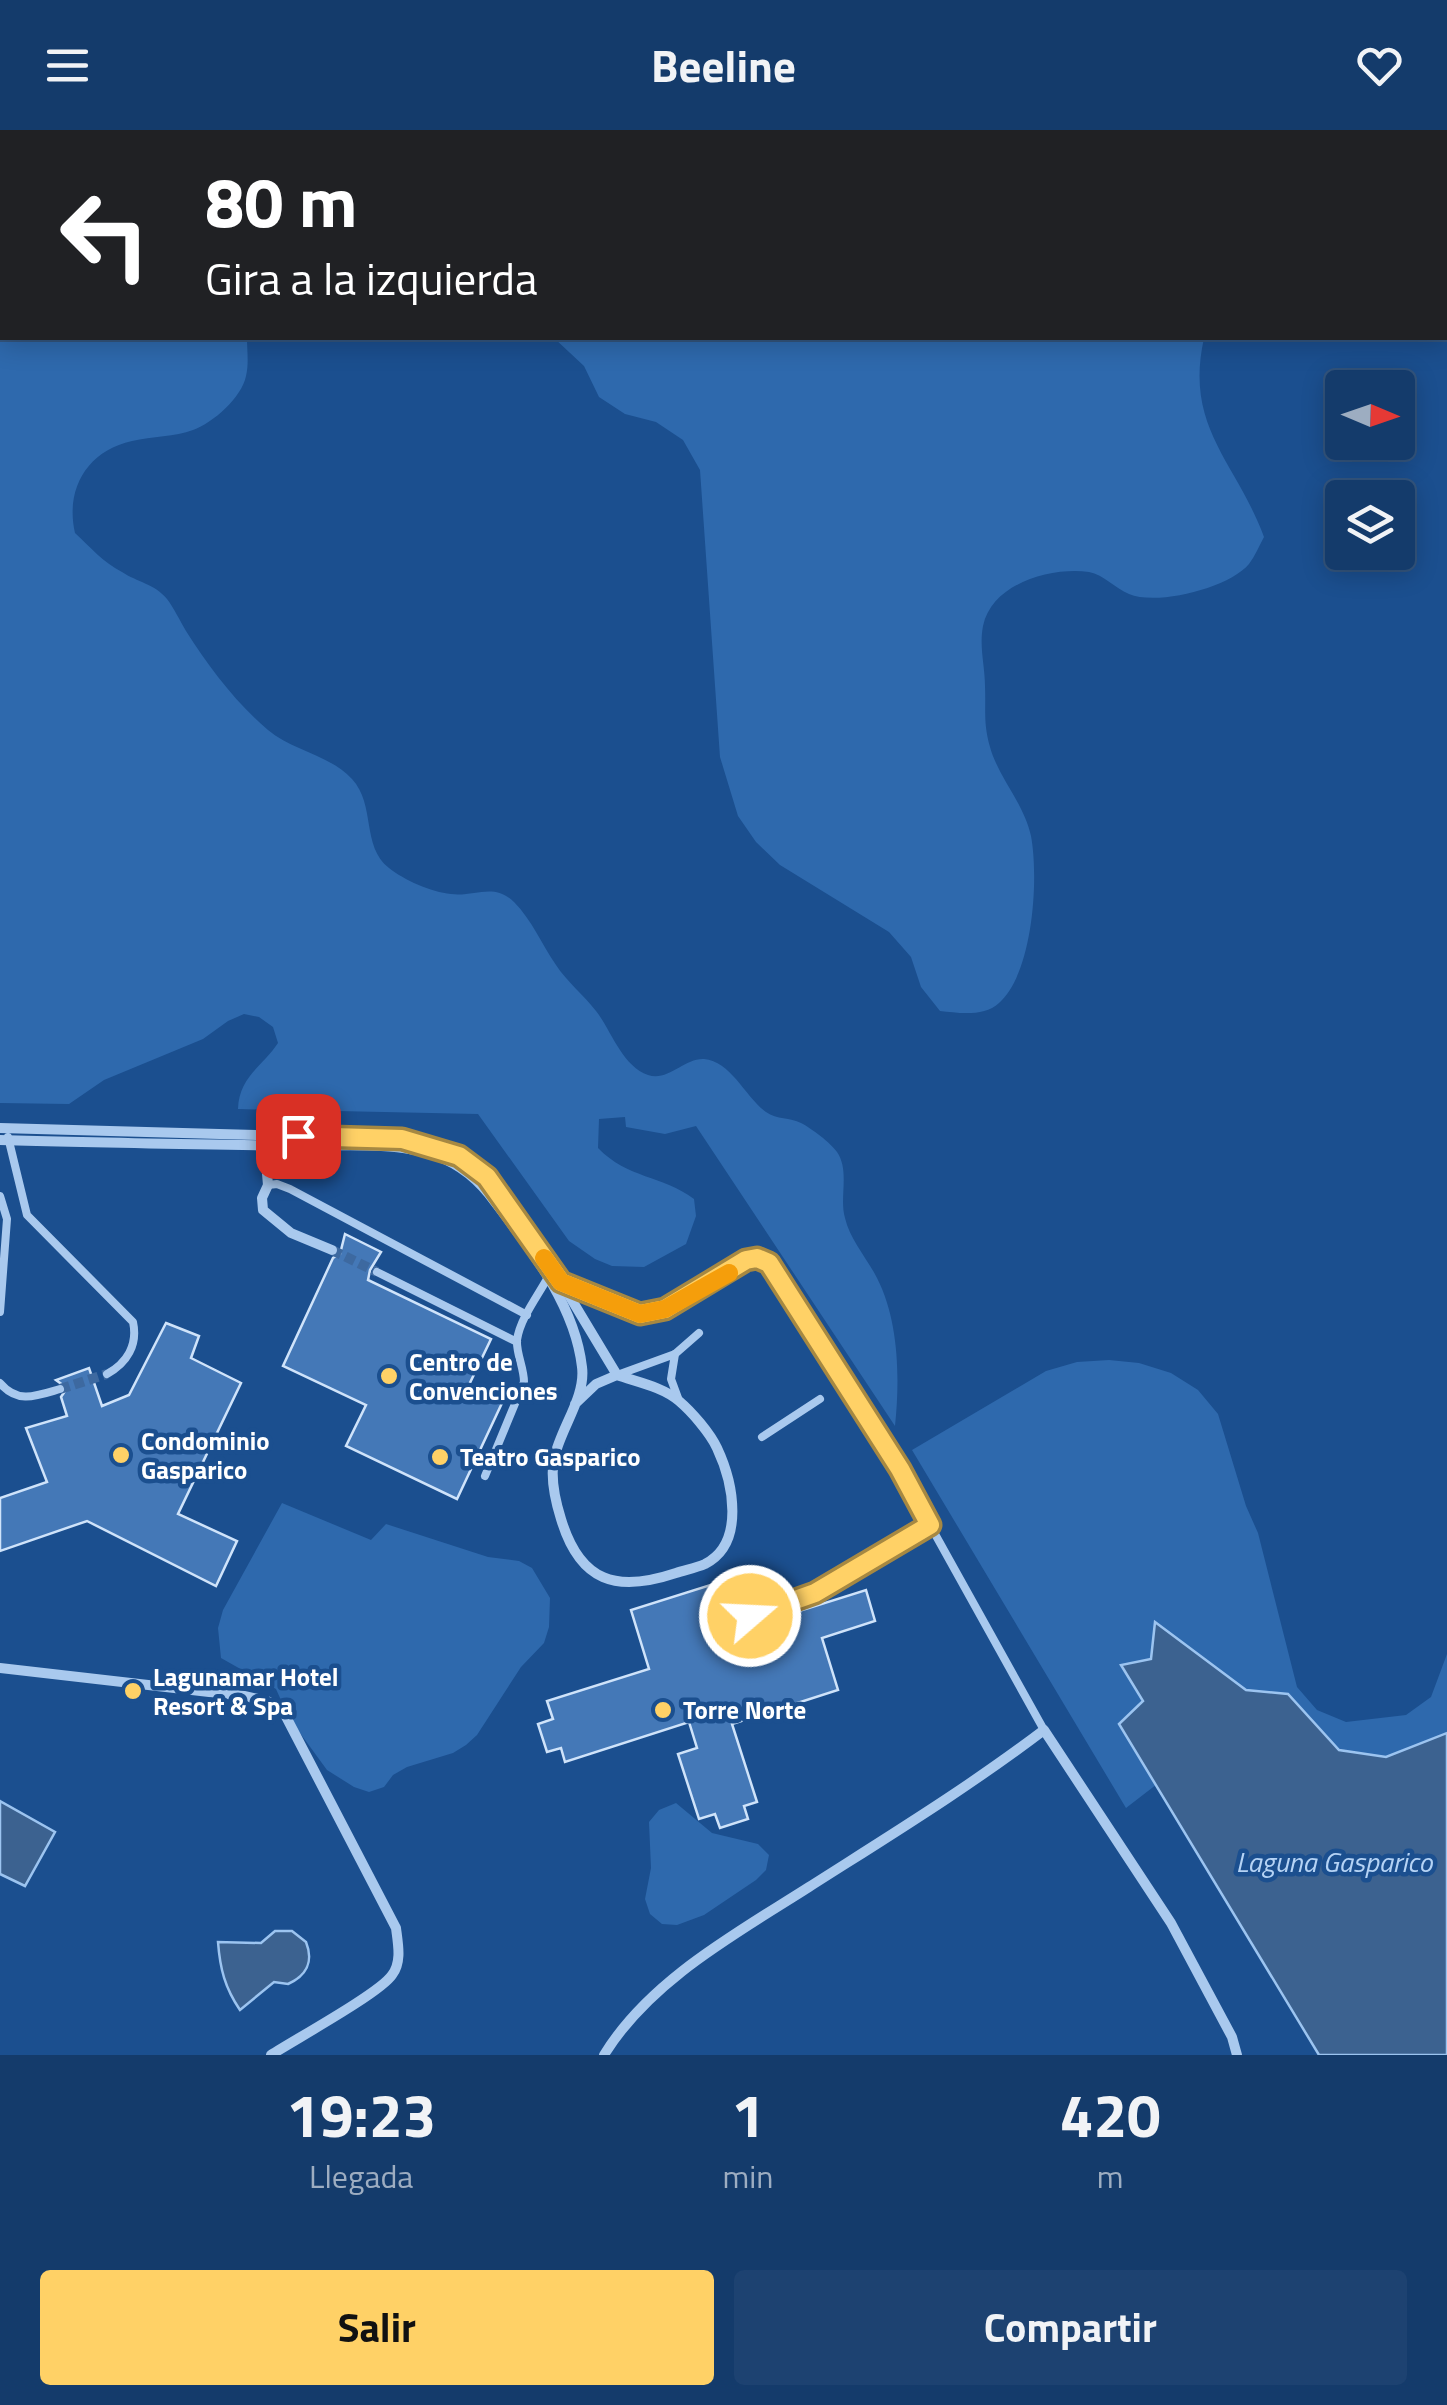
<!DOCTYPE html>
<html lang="es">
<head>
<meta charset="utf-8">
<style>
	:root { --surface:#143b6b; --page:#1d4271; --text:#f1f3f6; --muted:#9dadc1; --line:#33557e; --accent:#ffd166 }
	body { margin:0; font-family:"Titillium Web",sans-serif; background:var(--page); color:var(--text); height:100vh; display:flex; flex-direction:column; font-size:38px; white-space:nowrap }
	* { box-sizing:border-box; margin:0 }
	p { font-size:32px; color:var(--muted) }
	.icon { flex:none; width:55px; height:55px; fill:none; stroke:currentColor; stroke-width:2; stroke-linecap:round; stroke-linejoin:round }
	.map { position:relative; height:1925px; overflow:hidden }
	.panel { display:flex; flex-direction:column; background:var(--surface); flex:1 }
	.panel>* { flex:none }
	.guide { position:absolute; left:0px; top:0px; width:1448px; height:210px; box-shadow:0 5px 25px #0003,0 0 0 2px var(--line); background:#202124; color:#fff; overflow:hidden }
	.needle { width:65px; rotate:92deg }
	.buttons { position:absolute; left:1325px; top:240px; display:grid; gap:20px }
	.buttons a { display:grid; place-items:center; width:90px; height:90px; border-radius:10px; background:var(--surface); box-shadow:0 5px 25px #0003,0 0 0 2px var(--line); font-size:50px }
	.pin { position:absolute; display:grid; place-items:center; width:85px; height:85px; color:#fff; margin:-42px; border-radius:20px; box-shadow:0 5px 15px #0006 }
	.me { position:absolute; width:110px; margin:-55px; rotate:71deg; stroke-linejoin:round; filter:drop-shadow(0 0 8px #0008) }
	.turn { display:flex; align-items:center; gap:35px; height:210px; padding:0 40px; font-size:45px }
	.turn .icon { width:130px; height:130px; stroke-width:2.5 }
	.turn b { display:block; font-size:70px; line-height:85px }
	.eta { display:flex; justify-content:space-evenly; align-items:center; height:170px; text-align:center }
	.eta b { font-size:60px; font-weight:700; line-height:70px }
	.primary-button { display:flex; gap:20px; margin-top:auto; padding:20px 40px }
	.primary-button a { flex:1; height:115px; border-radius:10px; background:var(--accent); color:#111; font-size:40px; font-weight:700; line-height:115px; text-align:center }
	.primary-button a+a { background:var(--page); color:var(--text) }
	header { display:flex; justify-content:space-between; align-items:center; height:130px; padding:0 40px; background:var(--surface); font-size:45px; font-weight:700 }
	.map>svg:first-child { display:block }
	.green { fill:#2e69ad }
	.water { fill:#3c6290; stroke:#9cc4f0; stroke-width:2.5 }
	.building { fill:#4478b7; stroke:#cfe3fa; stroke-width:2.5 }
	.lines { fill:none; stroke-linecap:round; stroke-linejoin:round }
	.minor-tunnel { stroke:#3d69a0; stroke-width:10; stroke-dasharray:10 5; stroke-linecap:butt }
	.service { stroke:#a9c9ee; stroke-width:8 }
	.minor { stroke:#a9c9ee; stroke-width:10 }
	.route-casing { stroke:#a68842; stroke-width:25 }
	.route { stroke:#ffd166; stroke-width:18 }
	.slow { stroke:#f59e0b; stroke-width:18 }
	.poi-dot { fill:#ffd166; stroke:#1b4f8f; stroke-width:4 }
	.labels { text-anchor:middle; stroke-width:9; stroke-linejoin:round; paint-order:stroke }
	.poi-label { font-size:25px; font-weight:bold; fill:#fff; stroke:#1b4f8f; text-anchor:start }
	.water-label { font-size:28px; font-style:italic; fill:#b5d3f5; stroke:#1b4f8f }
</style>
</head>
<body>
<header><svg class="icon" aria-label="menu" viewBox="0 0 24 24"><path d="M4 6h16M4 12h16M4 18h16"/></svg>Beeline<svg class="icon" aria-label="heart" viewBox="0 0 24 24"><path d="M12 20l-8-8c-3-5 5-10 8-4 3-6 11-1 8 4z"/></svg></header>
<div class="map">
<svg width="1447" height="1925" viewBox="0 0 1447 1925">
	<rect width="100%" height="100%" fill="#1b4f8f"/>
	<g class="green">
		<path d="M0 0H322L323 2H2V208H247C247 220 249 234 246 246 242 267 213 293 193 300 175 307 152 306 132 311 87 321 65 359 75 403 90 417 104 433 122 442 137 452 155 454 167 469 174 478 180 491 186 501 208 536 236 573 268 600 293 621 330 625 352 649 376 675 361 716 389 738 404 750 431 762 451 764 475 767 494 752 514 772 532 790 542 815 556 835 567 852 584 865 596 881 611 900 622 936 648 945 668 952 684 928 704 929 731 931 746 968 766 982 777 990 790 987 801 993 811 998 831 1013 837 1022 850 1041 839 1068 845 1088 850 1110 867 1128 877 1148 899 1191 900 1249 895 1296L696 996 665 1004 626 997 625 987 599 989 598 1018C628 1049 662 1045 694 1069L696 1086 686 1114 644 1137 612 1136 595 1129 569 1111 478 984 238 979C239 947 262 937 278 913L273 897 259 887 244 884 228 891 203 909 104 950 69 974 0 973Z"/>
		<path d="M843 0H1447V93L1445 2Z"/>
		<path d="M554 208H1204C1184 298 1236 331 1264 407 1259 416 1255 426 1249 434 1229 458 1157 476 1129 464 1115 458 1104 445 1089 442 1051 437 992 453 983 496 979 517 985 536 985 556 986 579 983 593 990 617 999 649 1024 673 1031 706 1039 749 1033 843 999 873 984 887 959 883 940 881L921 857 911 827 889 802 780 735 756 712 738 686 720 627 700 340 683 310 656 292 625 284 599 267 584 236Z"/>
		<path d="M1109 1230 1139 1233 1171 1243 1198 1260 1218 1284 1246 1376 1258 1403 1297 1557 1317 1580 1346 1592 1406 1585 1431 1567 1447 1524V1675L1161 1651 1126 1678 912 1320 1046 1241 1077 1232Z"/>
		<path d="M282 1373 371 1410 386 1394 488 1427 519 1431 532 1438 550 1468 549 1497 544 1513 521 1537 477 1605 466 1615 453 1623 407 1637 393 1645 384 1657 369 1662 354 1657 327 1640 289 1588 276 1559 221 1528 218 1498 223 1480Z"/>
		<path d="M676 1673 712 1703 758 1714 769 1725 766 1740 756 1750 704 1785 677 1795 662 1794 650 1784 645 1769 651 1738 649 1692 659 1680Z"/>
	</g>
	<g class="water">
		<path d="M1155 1492 1246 1560 1288 1564 1339 1620 1386 1627 1447 1603V1925H1319L1119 1594 1143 1571 1121 1535 1151 1529Z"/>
		<path d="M0 1671 55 1702 25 1756 0 1744Z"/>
		<path d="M275 1801H292L306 1812C314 1832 306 1846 288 1854L274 1852 240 1880C225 1858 220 1839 218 1812L261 1813Z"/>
	</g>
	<g class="building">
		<path d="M345 1104 381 1122 370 1140 368 1150 491 1209 468 1257 502 1273 457 1369 346 1316 366 1275 283 1236 333 1128 340 1124Z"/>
		<path d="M166 1193 199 1206 191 1228 241 1253 178 1384 237 1411 216 1456 87 1391 0 1421V1368L47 1352 26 1298 67 1286 61 1267 67 1258 56 1250 89 1238 102 1276 129 1265Z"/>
		<path d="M720 1452 736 1501 866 1460 875 1491 822 1508 838 1560 732 1594 757 1672 744 1676 748 1689 720 1698 715 1684 699 1689 678 1624 697 1618 689 1592 565 1632 561 1618 547 1622 538 1594 553 1589 547 1571 649 1539 631 1480Z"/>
	</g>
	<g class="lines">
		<g class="minor-tunnel">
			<path d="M332 1120 377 1142"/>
			<path d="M60 1259 107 1244"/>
		</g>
		<g class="service">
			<path d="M8 1007 27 1085 133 1192C138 1215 127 1233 107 1244"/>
			<path d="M268 1055 277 1054 290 1059 527 1185"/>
			<path d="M0 1066 7 1089 0 1182"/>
			<path d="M377 1142 517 1212"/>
			<path d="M561 1152C578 1159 626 1184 642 1184 672 1184 723 1149 746 1130L757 1128 769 1133 900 1339 930 1395 815 1463 751 1486"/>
			<path d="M675 1224 671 1249 678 1268"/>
			<path d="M620 1244 675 1224 699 1203"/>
			<path d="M0 1253C18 1274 36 1266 60 1259"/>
			<path d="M762 1307 820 1269"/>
			<path d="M485 1346 524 1252C524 1238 516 1223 517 1210 520 1189 537 1167 547 1149"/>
			<path d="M930 1395 1044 1600"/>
		</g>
		<g class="minor">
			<path d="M0 998 402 1009C463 1020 483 1039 516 1089"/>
			<path d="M264 1009 268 1055 262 1068 263 1080 291 1103 332 1120"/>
			<path d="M0 1010C98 1013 196 1014 294 1016 337 1016 397 1011 437 1026 462 1035 480 1051 495 1072 531 1120 575 1175 582 1237 586 1267 560 1299 554 1329 550 1349 555 1370 561 1389 580 1452 616 1463 676 1443 685 1440 696 1438 705 1434 746 1413 733 1352 717 1318 710 1303 692 1282 679 1271 663 1257 637 1252 617 1245L596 1254 575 1274"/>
			<path d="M525 1103 561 1152 617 1245"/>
			<path d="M0 1538 244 1566 267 1571 282 1579 396 1798C398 1814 402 1832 392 1845 380 1863 294 1910 271 1925"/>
			<path d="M604 1925C650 1850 737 1803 809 1757 889 1706 969 1657 1044 1600L1171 1793 1232 1907 1237 1925"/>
		</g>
	</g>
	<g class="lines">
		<g class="route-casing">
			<path id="route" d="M298 1006 402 1009 459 1026 487 1047 561 1152 640 1184 665 1179 746 1130 757 1128 769 1133 900 1339 930 1395 815 1463 750 1486"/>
		</g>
		<use href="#route" class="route"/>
		<path class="slow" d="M544 1128 561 1152 640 1184 665 1179 729 1143"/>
	</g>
	<g class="poi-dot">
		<circle cx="389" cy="1246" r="10"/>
		<circle cx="121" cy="1325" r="10"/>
		<circle cx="440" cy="1327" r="10"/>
		<circle cx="133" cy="1561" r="10"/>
		<circle cx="663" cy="1580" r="10"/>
	</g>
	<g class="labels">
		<g class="poi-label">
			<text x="409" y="1241">Centro de<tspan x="409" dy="29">Convenciones</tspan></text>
			<text x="141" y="1320">Condominio<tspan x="141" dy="29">Gasparico</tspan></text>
			<text x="460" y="1336">Teatro Gasparico</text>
			<text x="153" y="1556">Lagunamar Hotel<tspan x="153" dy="29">Resort &amp; Spa</tspan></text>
			<text x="683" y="1589">Torre Norte</text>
		</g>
		<g class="water-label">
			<text x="1334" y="1742">Laguna Gasparico</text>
		</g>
	</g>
</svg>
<div class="buttons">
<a><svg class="needle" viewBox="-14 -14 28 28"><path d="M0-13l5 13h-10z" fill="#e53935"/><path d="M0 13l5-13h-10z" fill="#9dadc1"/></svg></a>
<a><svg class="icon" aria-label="layers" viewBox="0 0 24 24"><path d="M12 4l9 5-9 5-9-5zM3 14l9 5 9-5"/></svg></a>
</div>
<div class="pin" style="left:298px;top:1006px;background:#d93025"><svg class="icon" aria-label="arrive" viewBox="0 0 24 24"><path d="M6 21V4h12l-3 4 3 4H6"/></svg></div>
<svg class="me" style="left:750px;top:1486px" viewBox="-20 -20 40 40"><circle r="17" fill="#ffd166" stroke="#fff" stroke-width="3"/><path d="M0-11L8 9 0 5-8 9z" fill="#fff"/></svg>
<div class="guide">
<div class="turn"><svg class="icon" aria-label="left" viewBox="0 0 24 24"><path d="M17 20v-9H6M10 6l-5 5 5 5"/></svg><div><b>80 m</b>Gira a la izquierda</div></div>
</div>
</div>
<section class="panel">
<div class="eta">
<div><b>19:23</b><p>Llegada</p></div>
<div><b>1</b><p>min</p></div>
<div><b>420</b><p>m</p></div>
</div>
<div class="primary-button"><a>Salir</a><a>Compartir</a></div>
</section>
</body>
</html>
